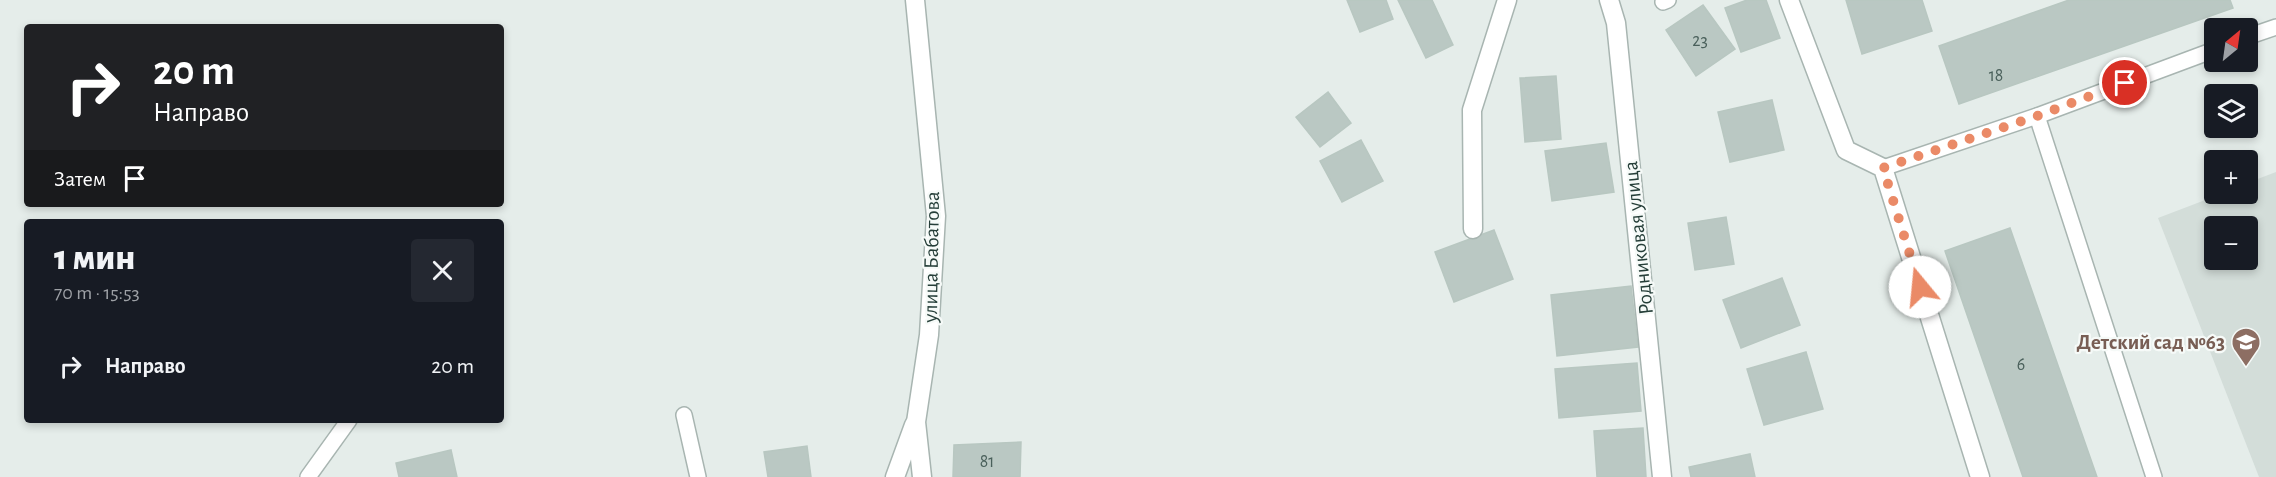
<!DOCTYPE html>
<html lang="ru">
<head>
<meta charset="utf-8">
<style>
	:root { --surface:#171b24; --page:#242831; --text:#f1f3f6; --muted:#9ea1a6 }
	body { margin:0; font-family:"Alegreya Sans",sans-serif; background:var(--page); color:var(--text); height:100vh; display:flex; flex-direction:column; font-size:22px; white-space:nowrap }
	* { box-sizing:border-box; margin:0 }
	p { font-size:20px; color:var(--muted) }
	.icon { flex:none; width:33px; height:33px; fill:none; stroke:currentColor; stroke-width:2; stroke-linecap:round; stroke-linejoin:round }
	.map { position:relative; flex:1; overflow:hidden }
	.panel { position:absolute; left:24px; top:219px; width:480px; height:204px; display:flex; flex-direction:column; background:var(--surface); border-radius:6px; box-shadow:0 3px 9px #0003 }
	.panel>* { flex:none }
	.guide { position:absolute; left:24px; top:24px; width:480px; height:183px; border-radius:6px; box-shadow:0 3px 9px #0003; background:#202124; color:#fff; overflow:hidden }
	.needle { width:39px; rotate:29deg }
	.fabs { position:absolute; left:2204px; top:18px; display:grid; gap:12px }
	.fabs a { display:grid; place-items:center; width:54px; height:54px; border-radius:6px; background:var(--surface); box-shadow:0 3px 9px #0003; font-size:30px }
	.pin { position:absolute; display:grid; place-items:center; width:51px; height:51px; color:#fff; margin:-26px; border:3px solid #fff; border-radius:50%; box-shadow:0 2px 6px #0007 }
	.me { position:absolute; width:66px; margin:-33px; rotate:343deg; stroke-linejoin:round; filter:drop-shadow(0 0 4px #0008) }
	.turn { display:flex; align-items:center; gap:21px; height:126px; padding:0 30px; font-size:27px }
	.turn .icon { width:78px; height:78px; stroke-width:2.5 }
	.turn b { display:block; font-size:42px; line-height:51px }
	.then { display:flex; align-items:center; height:57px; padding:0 30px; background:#0003; gap:12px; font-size:22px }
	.round { display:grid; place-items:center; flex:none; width:63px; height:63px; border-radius:6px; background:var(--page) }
	.headline { display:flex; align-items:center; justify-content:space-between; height:102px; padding:0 30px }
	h1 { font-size:36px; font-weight:800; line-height:45px }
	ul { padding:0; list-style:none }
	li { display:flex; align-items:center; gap:18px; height:90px; padding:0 30px }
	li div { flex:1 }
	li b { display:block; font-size:22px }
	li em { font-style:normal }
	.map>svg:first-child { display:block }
	.built { fill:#d3ddd9; fill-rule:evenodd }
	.building { fill:#bac8c3; stroke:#b8c7c1; stroke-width:1.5 }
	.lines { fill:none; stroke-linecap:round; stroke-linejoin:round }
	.lane-casing { stroke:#a8b5b1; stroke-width:18 }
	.street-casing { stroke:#a8b5b1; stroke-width:21 }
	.lane { stroke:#fff; stroke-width:15 }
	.street { stroke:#fff; stroke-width:18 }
	.route { stroke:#ea8a67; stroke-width:10; stroke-dasharray:0 18 }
	.labels { text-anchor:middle; stroke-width:4.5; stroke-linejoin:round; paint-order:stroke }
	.number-label { font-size:18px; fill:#4a605b }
	.street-label { font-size:21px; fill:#253e38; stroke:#f6faf8 }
	.education-label { font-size:21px; font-weight:bold; fill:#785e54; stroke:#f6faf8; text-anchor:end }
</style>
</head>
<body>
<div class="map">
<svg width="2276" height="477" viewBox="0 0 2276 477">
	<rect width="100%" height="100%" fill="#e5edea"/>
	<path class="built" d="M2276 172V477H2259L2158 218 2221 194H2247V183ZM2214 226H2247V260H2214Z"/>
	<g class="building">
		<path d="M1347 0H1386L1393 19 1360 32Z"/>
		<path d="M1398 0H1432L1453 45 1426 58Z"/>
		<path d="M1747 0H1766L1780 38 1741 52 1725 8Z"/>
		<path d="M1846 0H1922L1932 31 1862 54Z"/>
		<path d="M2069 0H2230L2233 8 1959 104 1939 46Z"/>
		<path d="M1703 5 1735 49 1696 76 1666 30Z"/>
		<path d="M1556 76 1561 139 1525 142 1520 78Z"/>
		<path d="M1328 92 1351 123 1320 147 1296 117Z"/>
		<path d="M1772 100 1784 150 1730 162 1718 112Z"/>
		<path d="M1361 140 1383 181 1342 202 1320 161Z"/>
		<path d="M1606 143 1614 192 1552 201 1545 151Z"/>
		<path d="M1726 217 1734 264 1695 270 1688 223Z"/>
		<path d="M2010 228 2097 477H2023L1945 251Z"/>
		<path d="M1494 230 1513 279 1454 302 1435 252Z"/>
		<path d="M1782 278 1800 325 1741 348 1723 300Z"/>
		<path d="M1631 286 1638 347 1557 356 1551 295Z"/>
		<path d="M1806 352 1823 409 1764 425 1747 369Z"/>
		<path d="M1637 363 1641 411 1559 418 1555 369Z"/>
		<path d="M1643 428 1646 477H1597L1594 431Z"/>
		<path d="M1021 442 1020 477H953L954 445Z"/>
		<path d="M807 446 811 477H768L764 452Z"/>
		<path d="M451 450 457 477H399L396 463Z"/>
		<path d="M1750 454 1755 477H1691L1689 467Z"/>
	</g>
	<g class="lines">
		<g class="lane-casing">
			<g id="lane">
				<path d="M1663 2 1668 0"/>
				<path d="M2247 37 2276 27"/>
				<path d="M2037 116 2154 477"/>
				<path d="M1883 168 2037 116 2214 50"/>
				<path d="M684 415 698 477"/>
				<path d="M308 477 349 420"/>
			</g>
		</g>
		<g class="street-casing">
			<g id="street">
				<path d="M915 0 936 216 929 335 916 422 922 477"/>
				<path d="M1609 0 1616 23 1662 477"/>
				<path d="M1789 0 1846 150 1883 168 1980 477"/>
				<path d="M1473 229 1472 110 1507 0"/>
				<path d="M895 477 914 425"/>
			</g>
		</g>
		<use href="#lane" class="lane"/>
		<use href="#street" class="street"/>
	</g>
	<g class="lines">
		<path class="route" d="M1920 287 1883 168 2037 116 2125 83"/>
	</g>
	<defs>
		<g id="school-pin" transform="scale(1.5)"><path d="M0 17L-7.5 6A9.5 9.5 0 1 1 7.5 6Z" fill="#8d6e63" stroke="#f6faf8"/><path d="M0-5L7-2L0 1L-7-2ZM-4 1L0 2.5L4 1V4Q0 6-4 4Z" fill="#fff"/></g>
	</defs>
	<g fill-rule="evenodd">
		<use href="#school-pin" x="2246" y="342"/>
	</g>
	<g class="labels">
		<g class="number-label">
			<text x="1700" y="46">23</text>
			<text x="1996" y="81">18</text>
			<text x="2021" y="370">6</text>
			<text x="987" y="467">81</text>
		</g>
		<g class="street-label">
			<text transform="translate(1638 238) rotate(-96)" y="7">Родниковая улица</text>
			<text transform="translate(931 257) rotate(-89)" y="7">улица Бабатова</text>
		</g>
		<g class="education-label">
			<text x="2225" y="349">Детский сад №63</text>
		</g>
	</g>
</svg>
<div class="fabs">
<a><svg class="needle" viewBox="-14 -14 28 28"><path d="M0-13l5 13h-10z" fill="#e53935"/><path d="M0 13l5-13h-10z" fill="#9ea1a6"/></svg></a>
<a><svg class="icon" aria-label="layers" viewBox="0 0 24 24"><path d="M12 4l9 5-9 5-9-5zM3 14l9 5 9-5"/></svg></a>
<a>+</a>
<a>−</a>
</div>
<div class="pin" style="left:2125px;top:83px;background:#d93025"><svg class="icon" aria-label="arrive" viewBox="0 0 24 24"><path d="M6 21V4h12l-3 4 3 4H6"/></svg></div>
<svg class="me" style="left:1920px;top:287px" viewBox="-20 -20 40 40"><circle r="19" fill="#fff"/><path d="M0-13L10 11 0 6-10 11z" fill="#ea8a67"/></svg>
<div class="guide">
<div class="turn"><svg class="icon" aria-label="right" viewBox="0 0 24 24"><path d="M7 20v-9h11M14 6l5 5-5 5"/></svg><div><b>20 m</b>Направо</div></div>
<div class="then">Затем<svg class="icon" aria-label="arrive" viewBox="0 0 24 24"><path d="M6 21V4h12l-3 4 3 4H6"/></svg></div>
</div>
<section class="panel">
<div class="headline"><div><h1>1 мин</h1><p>70 m · 15:53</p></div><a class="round"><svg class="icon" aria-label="close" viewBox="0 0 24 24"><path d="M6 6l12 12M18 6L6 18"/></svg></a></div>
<ul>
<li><svg class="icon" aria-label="right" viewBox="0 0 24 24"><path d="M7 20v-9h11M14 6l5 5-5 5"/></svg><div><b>Направо</b></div><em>20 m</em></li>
</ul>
</section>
</div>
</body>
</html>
